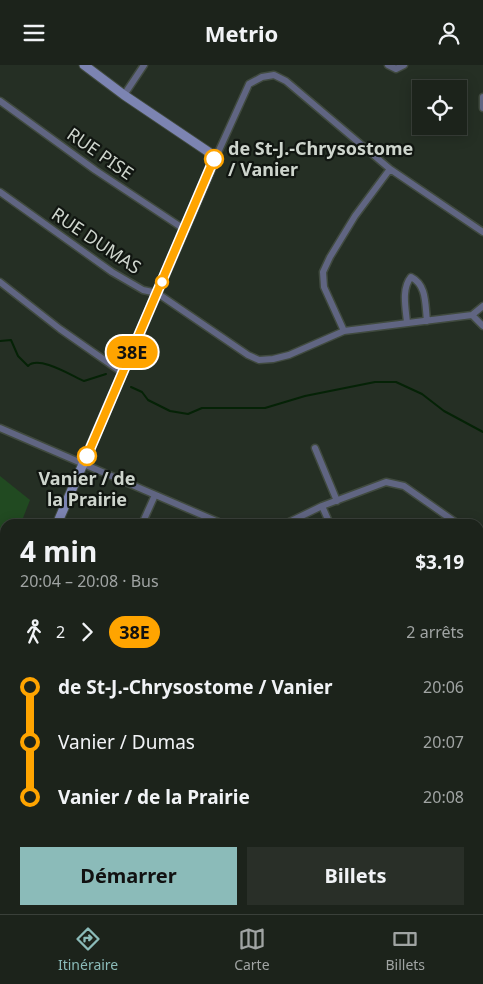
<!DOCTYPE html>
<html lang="fr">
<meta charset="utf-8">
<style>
body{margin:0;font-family:"Noto Sans",sans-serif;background:#292f28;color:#f1f3f6;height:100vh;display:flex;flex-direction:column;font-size:19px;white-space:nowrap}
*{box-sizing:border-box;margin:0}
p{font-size:16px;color:#a0a4a3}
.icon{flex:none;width:28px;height:28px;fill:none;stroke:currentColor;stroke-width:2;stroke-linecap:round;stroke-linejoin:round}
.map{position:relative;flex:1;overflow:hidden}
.details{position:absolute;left:0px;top:454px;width:484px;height:396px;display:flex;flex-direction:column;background:#1c231b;border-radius:15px 15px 0 0;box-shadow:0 2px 12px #0003,0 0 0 1px #3a403a}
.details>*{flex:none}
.badge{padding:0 10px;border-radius:16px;font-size:18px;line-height:32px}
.controls{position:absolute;left:412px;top:15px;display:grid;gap:10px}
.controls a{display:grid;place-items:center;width:55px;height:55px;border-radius:0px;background:#1c231b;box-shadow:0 2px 12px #0003,0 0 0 1px #3a403a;font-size:25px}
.map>.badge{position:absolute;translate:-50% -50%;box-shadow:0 0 0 2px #fff}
.legs{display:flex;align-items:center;gap:8px;height:55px;padding:0 20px;font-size:16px}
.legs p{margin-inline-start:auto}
.headline{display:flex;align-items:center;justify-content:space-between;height:85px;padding:0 20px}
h1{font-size:28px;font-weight:700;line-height:38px}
.action{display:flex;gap:10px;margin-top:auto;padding:10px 20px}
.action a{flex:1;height:58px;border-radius:0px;background:#8bbbb9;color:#111;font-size:20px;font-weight:700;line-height:58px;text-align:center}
.action a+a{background:#292f28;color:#f1f3f6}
ul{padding:0 20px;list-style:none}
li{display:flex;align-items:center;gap:18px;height:55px;font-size:19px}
li i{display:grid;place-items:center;width:8px;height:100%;margin:0 6px;background:currentColor}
li i::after{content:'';width:12px;height:12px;margin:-6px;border:4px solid;border-radius:50%;background:#1c231b}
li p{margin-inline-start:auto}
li:first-child i{background:linear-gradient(#0000 50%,currentColor 0)}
li:last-child i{background:linear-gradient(currentColor 50%,#0000 0)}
header{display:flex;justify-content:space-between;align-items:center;height:65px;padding:0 20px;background:#1c231b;font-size:22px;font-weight:700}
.menu{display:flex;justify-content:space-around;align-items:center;height:70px;border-top:1px solid #3a403a;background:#1c231b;font-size:14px;color:#a0a4a3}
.menu a{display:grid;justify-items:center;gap:2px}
.menu .selected{color:#8bbbb9}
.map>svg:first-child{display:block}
.green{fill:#214a21}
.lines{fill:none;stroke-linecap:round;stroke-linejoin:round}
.stream{stroke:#052206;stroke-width:2}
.street-casing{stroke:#404a3f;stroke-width:9}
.secondary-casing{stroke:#404a3f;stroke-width:11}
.street{stroke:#606582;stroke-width:6}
.secondary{stroke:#7c84b2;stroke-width:9}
.line-1-casing{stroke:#fff;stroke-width:11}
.line-1{stroke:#ffa400;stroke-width:8}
.stop-1-dot{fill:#fff;stroke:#ffa400;stroke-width:2.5}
.labels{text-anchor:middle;stroke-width:4.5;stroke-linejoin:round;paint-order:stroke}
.stop-label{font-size:18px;font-weight:bold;fill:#ced5cd;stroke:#111611;text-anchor:start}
.street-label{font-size:18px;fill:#ced5cd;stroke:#111611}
</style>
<header><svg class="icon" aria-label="menu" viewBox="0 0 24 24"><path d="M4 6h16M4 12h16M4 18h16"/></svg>Metrio<svg class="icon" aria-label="person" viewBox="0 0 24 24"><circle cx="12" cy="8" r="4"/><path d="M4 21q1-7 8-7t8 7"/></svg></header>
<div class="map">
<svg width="483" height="849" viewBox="0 0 483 849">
<rect width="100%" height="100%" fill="#252f24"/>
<path class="green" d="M0,411L30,435L23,453L35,459H5V555L0,553Z
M341,845H427L430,849H341Z"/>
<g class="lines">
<path class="stream" d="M0,276L11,275L18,291L28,301C39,290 72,311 84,316L106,309
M131,322L142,327L148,335L170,346L188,349L202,343H265L305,331L375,317H396L422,329L444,346L483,367
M479,772L483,768
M383,849L384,845"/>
<defs>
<path id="street" d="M388,0L396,4L404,0
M124,30L144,0
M483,32V43
M0,36L95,105L184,164
M216,92L249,19L262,12L274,10L286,16L390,104L483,167
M0,127L112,207L143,225L157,228L248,290L259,295L273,294L289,290L344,266L472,250L483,241
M0,217L60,264L123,308
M472,250L483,261
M407,258C406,244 401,224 411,212C427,220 425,239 427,256
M344,266L324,222L323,207L330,192L355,151L390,104
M0,363L223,459
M315,383L337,436
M322,441L330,459
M142,459L155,430
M285,459L322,441L386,417L404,421L458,459
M479,473L483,476
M479,568L483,578
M479,616L483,614
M0,790L5,779
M81,845L89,849
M195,849L197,845
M293,849L295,845"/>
<path id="secondary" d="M57,459L216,92L124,30L84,0
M0,590L5,579"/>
</defs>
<use href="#street" class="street-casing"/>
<use href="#secondary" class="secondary-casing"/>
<use href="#street" class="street"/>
<use href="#secondary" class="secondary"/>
</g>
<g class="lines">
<defs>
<path id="line-1" d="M87,391L214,94"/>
</defs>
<use href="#line-1" class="line-1-casing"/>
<use href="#line-1" class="line-1"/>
</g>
<g class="stop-1-dot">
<circle cx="214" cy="94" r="9"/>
<circle cx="162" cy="217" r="6"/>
<circle cx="87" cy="391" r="9"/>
</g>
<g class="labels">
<g class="stop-label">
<text x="228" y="90">de St-J.-Chrysostome<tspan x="228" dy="21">/ Vanier</tspan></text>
<text x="87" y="420" text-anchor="middle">Vanier / de<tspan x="87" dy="21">la Prairie</tspan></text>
</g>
<g class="street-label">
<text transform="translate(100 89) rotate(35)" y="6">RUE PISE</text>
<text transform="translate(96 176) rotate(34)" y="6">RUE DUMAS</text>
</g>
</g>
</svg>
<div class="controls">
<a><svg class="icon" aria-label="locate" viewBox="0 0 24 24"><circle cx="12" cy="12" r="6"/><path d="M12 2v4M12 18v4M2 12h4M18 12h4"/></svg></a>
</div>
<b class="badge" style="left:132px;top:287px;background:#ffa400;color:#111">38E</b>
<section class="details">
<div class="headline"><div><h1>4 min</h1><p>20:04 – 20:08 · Bus</p></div><b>$3.19</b></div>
<div class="legs"><svg class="icon" aria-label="walk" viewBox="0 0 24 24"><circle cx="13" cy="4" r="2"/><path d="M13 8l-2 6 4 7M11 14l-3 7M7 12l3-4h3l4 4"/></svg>2<svg class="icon" aria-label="forward" viewBox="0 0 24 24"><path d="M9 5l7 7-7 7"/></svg><b class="badge" style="background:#ffa400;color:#111">38E</b><p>2 arrêts</p></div>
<ul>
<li><i style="color:#ffa400"></i><b>de St-J.-Chrysostome / Vanier</b><p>20:06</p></li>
<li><i style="color:#ffa400"></i><span>Vanier / Dumas</span><p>20:07</p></li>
<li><i style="color:#ffa400"></i><b>Vanier / de la Prairie</b><p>20:08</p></li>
</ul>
<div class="action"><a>Démarrer</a><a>Billets</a></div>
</section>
</div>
<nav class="menu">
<a class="selected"><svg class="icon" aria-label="directions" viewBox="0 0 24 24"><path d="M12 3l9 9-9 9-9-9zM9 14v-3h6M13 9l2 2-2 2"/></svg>Itinéraire</a>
<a><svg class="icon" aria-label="map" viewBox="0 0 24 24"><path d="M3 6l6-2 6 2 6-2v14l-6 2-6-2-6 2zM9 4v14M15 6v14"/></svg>Carte</a>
<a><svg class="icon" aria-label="tickets" viewBox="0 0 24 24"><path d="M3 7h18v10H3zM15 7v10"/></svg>Billets</a>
</nav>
